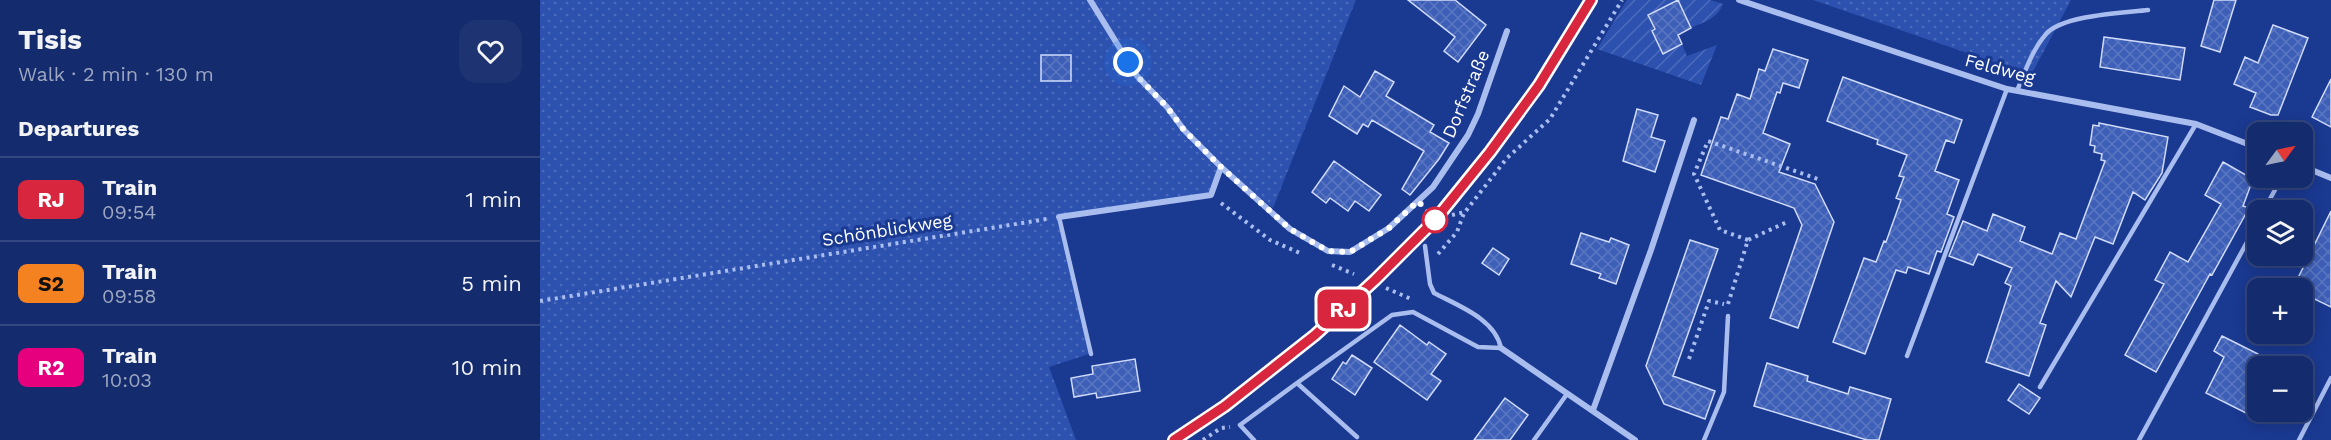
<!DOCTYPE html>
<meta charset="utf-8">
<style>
body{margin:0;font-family:"Work Sans",sans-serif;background:#1d3372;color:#f1f3f6;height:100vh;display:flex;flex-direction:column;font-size:22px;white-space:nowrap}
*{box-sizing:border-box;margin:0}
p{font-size:20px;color:#9da7c2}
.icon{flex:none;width:33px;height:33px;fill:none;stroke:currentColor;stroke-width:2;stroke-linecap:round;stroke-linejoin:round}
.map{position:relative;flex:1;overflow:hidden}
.details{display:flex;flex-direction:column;background:#142b6d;width:540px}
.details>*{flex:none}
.badge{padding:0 12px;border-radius:9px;font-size:21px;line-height:39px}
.needle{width:39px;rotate:57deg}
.buttons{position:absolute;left:1707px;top:122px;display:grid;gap:12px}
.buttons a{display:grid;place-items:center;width:66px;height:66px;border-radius:12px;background:#142b6d;box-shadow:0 3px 15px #0003,0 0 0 2px #334780;font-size:30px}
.you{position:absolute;width:30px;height:30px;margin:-15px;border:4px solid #fff;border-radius:50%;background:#1a73e8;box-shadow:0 0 0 9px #1a73e833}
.map>.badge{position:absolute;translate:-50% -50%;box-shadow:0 0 0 3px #fff}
h2{padding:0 18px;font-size:22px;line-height:54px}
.round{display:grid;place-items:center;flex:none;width:63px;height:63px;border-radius:18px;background:#1d3372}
.head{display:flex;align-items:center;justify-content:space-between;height:102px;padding:0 18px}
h1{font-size:28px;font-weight:700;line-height:45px}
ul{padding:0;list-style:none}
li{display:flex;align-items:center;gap:18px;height:84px;padding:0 18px;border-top:2px solid #334780}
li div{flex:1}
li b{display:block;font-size:22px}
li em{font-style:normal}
li .badge{min-width:66px;font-weight:700;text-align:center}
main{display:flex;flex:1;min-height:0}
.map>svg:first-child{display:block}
.grass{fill:url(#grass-dots)}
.garden{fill:url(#garden-furrows)}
.building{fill:url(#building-cross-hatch);stroke:#d0dbfa;stroke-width:1.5}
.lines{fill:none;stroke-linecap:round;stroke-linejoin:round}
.path{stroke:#a9bdef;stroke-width:4;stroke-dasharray:3 4.5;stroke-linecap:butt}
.lane{stroke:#a9bdef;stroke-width:4.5}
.street{stroke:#a9bdef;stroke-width:6}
.rail-casing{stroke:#fff;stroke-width:7}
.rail{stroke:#1a3991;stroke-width:4.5;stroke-dasharray:14;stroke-linecap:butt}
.line-casing{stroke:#fff;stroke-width:14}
.line{stroke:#d7263d;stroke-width:9}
.walk{stroke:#fff;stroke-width:6;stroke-dasharray:0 10.8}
.stop-dot{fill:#fff;stroke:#d7263d;stroke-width:3}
.labels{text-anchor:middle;stroke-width:6;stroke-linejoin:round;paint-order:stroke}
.street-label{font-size:18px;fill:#fff;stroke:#1a3991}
</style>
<main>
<section class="details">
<div class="head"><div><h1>Tisis</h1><p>Walk · 2 min · 130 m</p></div><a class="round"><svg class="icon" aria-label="heart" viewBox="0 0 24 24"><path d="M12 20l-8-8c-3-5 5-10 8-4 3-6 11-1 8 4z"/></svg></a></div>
<h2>Departures</h2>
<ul>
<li><span class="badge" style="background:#d7263d;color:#fff">RJ</span><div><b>Train</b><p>09:54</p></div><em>1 min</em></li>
<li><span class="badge" style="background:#f58220;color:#111">S2</span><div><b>Train</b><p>09:58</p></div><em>5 min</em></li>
<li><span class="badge" style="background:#e6007e;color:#fff">R2</span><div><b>Train</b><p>10:03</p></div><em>10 min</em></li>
</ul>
</section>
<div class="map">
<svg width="1791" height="440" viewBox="0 0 1791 440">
<defs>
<pattern id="grass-dots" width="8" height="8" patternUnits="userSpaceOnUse" patternTransform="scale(1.5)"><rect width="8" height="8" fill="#2d51af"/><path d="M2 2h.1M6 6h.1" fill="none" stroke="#4c6bbb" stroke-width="1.8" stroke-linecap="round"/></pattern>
<pattern id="garden-furrows" width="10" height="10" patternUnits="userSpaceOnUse" patternTransform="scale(1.5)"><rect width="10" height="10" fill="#2d51af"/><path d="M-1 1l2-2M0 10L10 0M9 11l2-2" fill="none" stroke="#4c6bbb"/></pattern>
<pattern id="building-cross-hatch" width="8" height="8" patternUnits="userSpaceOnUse" patternTransform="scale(1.5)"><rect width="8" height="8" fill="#3e5fb7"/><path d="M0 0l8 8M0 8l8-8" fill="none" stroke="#5b77c2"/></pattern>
</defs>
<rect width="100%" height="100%" fill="#1a3991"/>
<path class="grass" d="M0,0H816L733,208L684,168L669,193L521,218L552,353L509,367L536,440H0Z
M1273,0H1531L1491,75Z"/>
<path class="garden" d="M1087,0H1170L1183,4C1177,19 1164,22 1151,28L1138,0L1108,15L1123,53L1142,44L1147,56L1177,45L1161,85L1057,49Z"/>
<path class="building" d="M868,0H915L946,25L918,62L904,51L915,37Z
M1138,0L1151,28L1138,35L1142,44L1123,54L1112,31L1115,29L1108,15Z
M1674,0H1696L1680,52L1661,46Z
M1733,25L1768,38L1738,115H1731L1710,107L1716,93L1694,84L1705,57L1718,63Z
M1564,37L1645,48L1640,80L1560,67Z
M1233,49L1268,60L1259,88L1243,83L1240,93L1237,92L1223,133L1250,144L1239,172L1275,184L1294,222L1258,328L1230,318L1262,225L1254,208L1161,175L1181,117L1188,119L1197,94L1210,99L1219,69L1225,71Z
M501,55H531V81H501Z
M835,71L854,82L846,96L894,125L890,132L909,143L899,159L870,195L862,189L884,151L832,120L828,127L823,124L817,134L789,116L804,86L820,97Z
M1303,77L1422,120L1414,143L1406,140L1395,171L1419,180L1407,214L1414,217L1401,252L1397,251L1389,274L1368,267L1366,273L1356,270L1325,354L1293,342L1324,258L1336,262L1344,241L1346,242L1361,200L1356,198L1364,177L1359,176L1367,155L1337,144L1338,140L1287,121Z
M1791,79V127L1772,117Z
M1097,109L1118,115L1111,137L1125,141L1115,172L1083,161Z
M1559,123L1628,137L1622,173L1605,200L1593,192L1573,244L1555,237L1531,297L1516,281L1500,323L1506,325L1489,376L1446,362L1471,286L1465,283L1472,268L1438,254L1433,265L1409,256L1423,221L1447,231L1453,214L1485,227L1480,241L1512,254L1520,233L1536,239L1565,161L1561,160L1562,154L1554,152L1555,146L1550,145L1553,125L1559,126Z
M794,161L841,195L829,211L815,201L808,211L790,198L786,203L772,192Z
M1683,162L1713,179L1703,206L1709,208L1672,275L1670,274L1616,372L1585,355L1624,284L1615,280L1630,252L1648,262L1681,204L1665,195Z
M1791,211V307L1762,293V288H1753Z
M1041,233L1069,242L1071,238L1089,245L1076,284L1059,278L1061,274L1031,264Z
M1150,240L1178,249L1133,376L1175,391L1165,419L1124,404L1106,366Z
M953,248L969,259L959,275L942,263Z
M860,325L887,345L889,342L906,354L891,374L901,381L887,400L834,362Z
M1682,336L1718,354V419L1666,393L1684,357L1674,351Z
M812,355L832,368L815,395L792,379L803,362L806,364Z
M595,359L600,391L557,398L556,393L534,397L531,378L553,374L552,366Z
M1227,363L1268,376L1267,381L1308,394L1310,387L1351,399L1339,440H1327L1214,406Z
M1479,384L1500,398L1489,414L1468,400Z
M965,398L988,415L970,440H934Z"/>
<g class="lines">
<path class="path" d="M681,203L730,240L760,253
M912,215L925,212L967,158L1010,119L1082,0
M1208,240L1180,230L1154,174L1168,141L1278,179
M898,254L917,232L924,213
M792,265L814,274
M846,288L871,299
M0,301L507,219
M1188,304L1208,240L1247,222
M1149,359L1169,301L1184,304
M663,440L681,428L690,427"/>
<path class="lane" d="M1477,91C1485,72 1492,50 1506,34C1523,15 1583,13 1608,10
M1724,210L1742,177
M519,217L551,354
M1367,356L1467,89
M1500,387L1656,124
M817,437L757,383L852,315L873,312L938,347L961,348C955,319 919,306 894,293L890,284L885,246
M714,440L700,425L757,383
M994,440L1027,394
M1164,440L1184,392L1188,316
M1599,440L1718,222
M1759,440L1791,378"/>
<path class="street" d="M550,0L597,76L627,107L644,130L681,167L750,229L788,251L810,252L849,228L893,187L928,135L938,114L967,31
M1199,0L1467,89L1656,124L1718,148
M1762,166L1791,178
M519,217L671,195L681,167
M961,348L1095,440
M1053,410L1111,250L1154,120"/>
<defs>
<path id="rail" d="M634,440C673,417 709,388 744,360C797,318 847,271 893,221C955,155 1004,77 1051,0"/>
</defs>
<use href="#rail" class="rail-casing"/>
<use href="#rail" class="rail"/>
</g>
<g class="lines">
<defs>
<path id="line" d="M634,440L685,406L775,335L835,280L895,220L950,152L999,85L1051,0"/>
</defs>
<use href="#line" class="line-casing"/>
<use href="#line" class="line"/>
<path class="walk" d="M588,62L597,76L627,107L644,130L681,167L750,229L788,251L810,252L849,228L878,201L895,220"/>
</g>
<circle class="stop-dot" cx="895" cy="220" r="12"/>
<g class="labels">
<g class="street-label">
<text transform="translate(1460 69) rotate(15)" y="6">Feldweg</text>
<text transform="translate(926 94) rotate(-67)" y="6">Dorfstraße</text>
<text transform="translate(347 230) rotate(-9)" y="6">Schönblickweg</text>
</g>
</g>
</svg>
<div class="buttons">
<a><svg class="needle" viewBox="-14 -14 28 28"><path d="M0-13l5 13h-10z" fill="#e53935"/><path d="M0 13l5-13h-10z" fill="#9da7c2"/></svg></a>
<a><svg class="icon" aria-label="layers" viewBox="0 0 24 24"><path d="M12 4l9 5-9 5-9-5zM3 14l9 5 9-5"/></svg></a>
<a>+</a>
<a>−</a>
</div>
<div class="you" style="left:588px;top:62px"></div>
<b class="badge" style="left:803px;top:309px;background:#d7263d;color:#fff">RJ</b>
</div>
</main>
